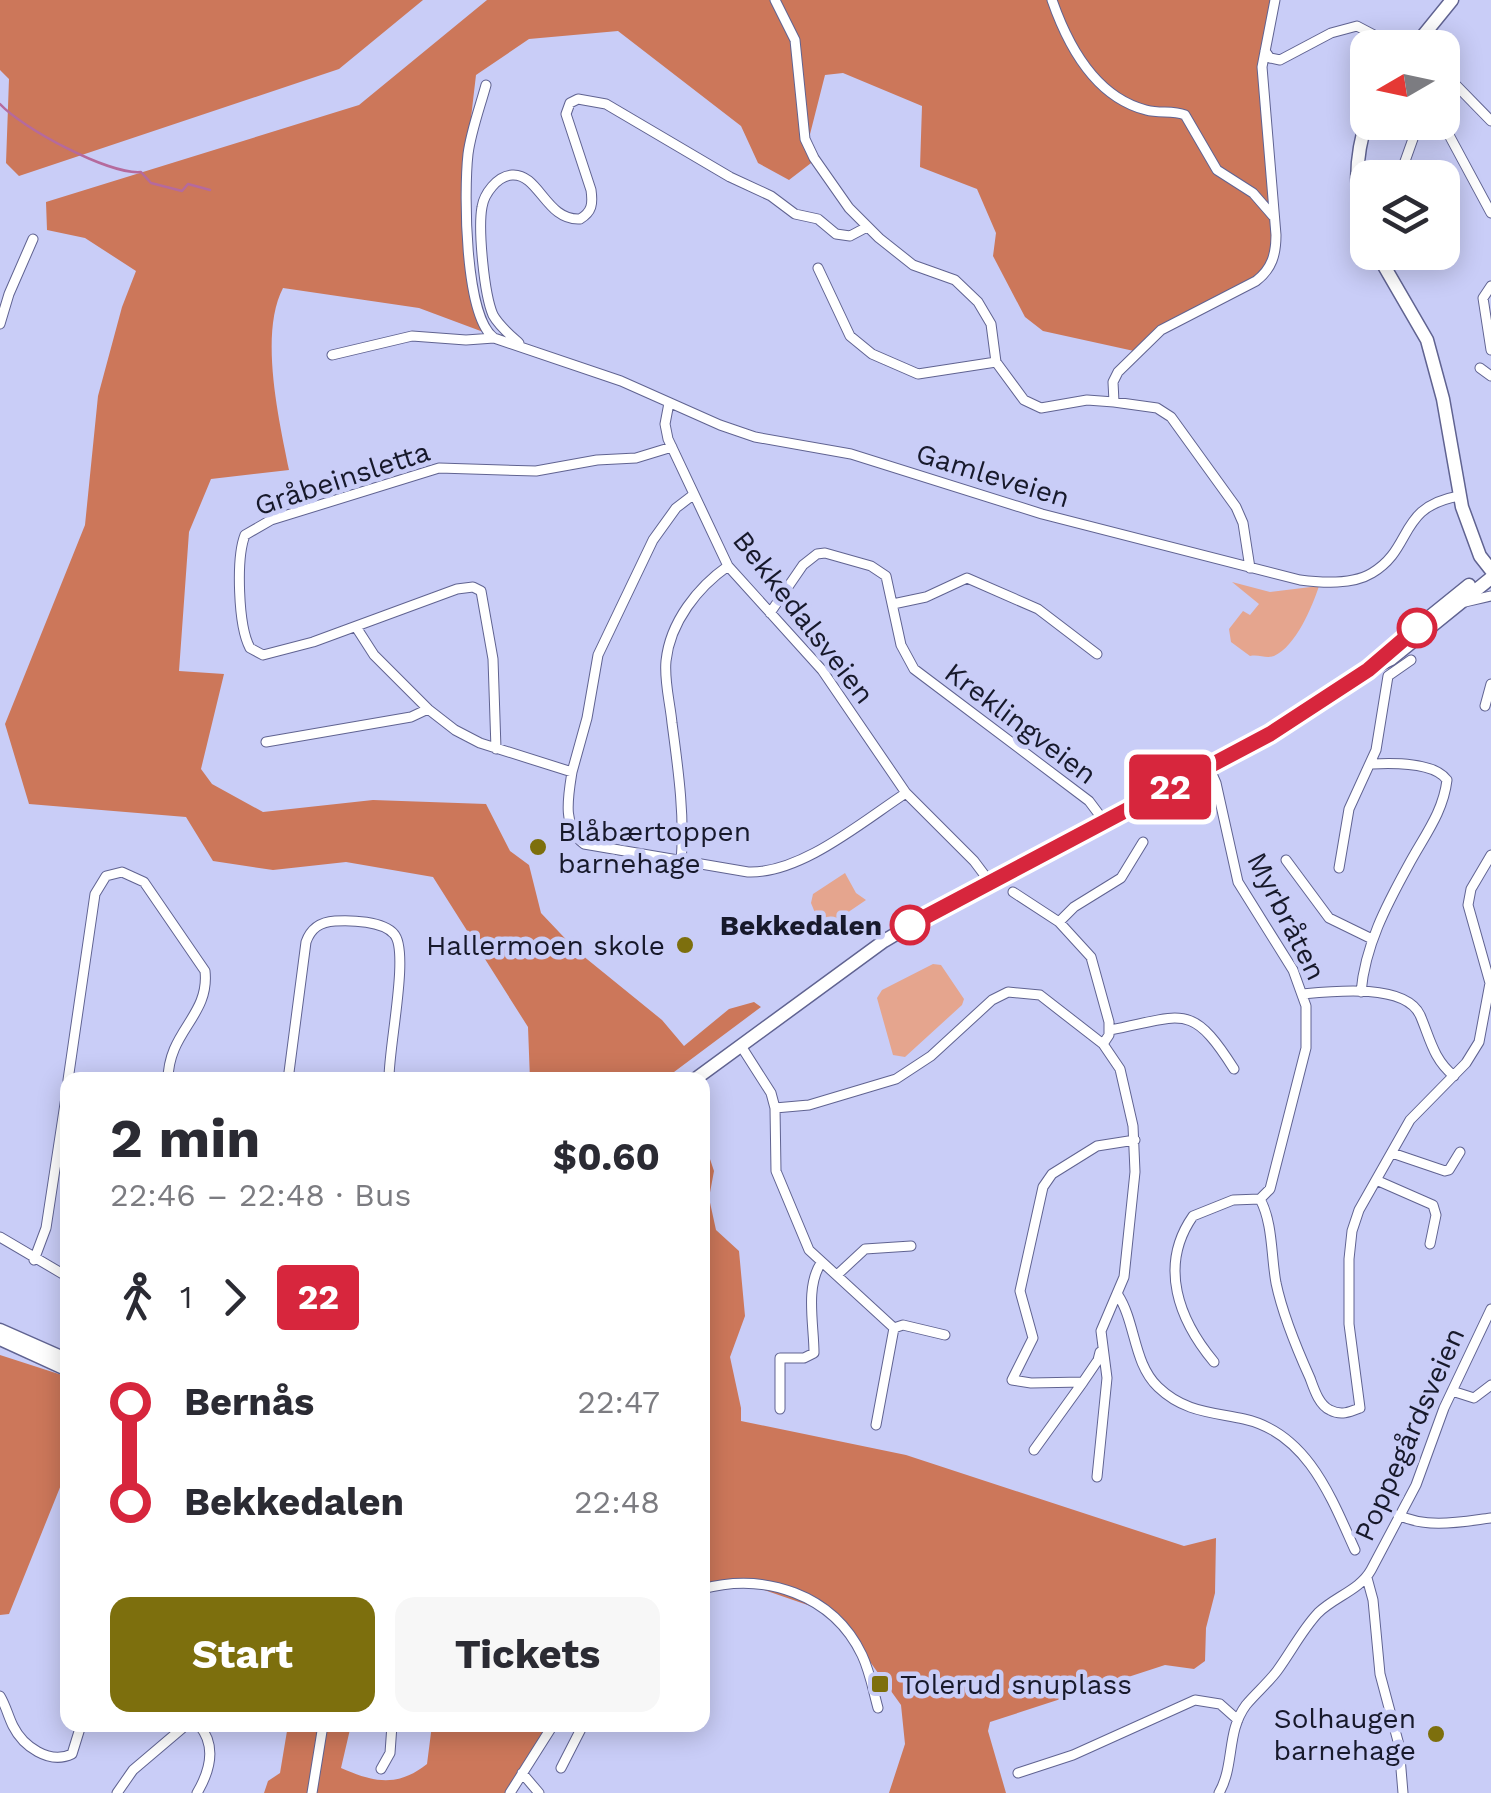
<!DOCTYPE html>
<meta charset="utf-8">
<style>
body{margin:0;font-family:"Work Sans",sans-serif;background:#f7f7f7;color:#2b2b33;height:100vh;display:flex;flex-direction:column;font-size:38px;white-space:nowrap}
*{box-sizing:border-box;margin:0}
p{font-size:32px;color:#7c7c81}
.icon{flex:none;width:55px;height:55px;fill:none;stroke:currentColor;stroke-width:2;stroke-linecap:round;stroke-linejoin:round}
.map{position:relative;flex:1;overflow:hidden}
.details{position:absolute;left:60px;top:1072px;width:650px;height:660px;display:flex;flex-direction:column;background:#fff;border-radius:20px;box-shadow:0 5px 25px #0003}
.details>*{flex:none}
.badge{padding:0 20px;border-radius:8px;font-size:35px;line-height:65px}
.needle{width:65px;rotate:261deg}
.controls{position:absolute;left:1350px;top:30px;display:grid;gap:20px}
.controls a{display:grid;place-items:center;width:110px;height:110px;border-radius:20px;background:#fff;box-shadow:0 5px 25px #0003;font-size:50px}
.map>.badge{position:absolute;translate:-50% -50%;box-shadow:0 0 0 5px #fff}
.legs{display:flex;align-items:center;gap:15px;height:110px;padding:0 50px;font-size:32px}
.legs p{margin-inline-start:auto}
.summary{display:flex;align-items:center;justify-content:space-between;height:170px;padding:0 50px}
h1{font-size:55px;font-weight:700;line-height:75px}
.button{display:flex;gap:20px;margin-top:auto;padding:20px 50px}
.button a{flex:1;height:115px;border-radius:20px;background:#7d6f0d;color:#fff;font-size:40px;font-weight:700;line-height:115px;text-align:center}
.button a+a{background:#f7f7f7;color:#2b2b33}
ul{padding:0 50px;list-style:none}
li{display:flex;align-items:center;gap:35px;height:100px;font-size:38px}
li i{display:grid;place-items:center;width:15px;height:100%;margin:0 12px;background:currentColor}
li i::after{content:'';width:25px;height:25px;margin:-12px;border:8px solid;border-radius:50%;background:#fff}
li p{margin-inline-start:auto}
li:first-child i{background:linear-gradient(#0000 50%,currentColor 0)}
li:last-child i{background:linear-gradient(currentColor 50%,#0000 0)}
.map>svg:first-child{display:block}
.green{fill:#e5a58e}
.forest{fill:#cc775a}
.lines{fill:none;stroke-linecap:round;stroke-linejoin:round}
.stream{stroke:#b56a9d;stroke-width:2.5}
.street-casing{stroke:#606391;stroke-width:11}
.secondary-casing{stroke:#606391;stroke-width:15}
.street{stroke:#fff;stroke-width:9}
.secondary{stroke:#fff;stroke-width:12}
.line-1-casing{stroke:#fff;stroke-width:22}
.line-1{stroke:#d7263d;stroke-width:15}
.stop-1-dot{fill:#fff;stroke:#d7263d;stroke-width:5}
.poi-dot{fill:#7d6f0d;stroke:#c9cdf7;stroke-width:4}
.labels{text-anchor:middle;stroke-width:9;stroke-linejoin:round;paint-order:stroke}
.street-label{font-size:28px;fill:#17192b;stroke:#c9cdf7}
.poi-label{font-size:28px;fill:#17192b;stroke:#c9cdf7;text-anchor:start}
.stop-label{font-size:28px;font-weight:bold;fill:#17192b;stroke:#c9cdf7;text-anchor:end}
</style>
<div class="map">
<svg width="1491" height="1793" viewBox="0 0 1491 1793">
<rect width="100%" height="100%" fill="#c9cdf7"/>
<path class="green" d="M1232,582L1270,592L1319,586C1312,607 1296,646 1274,656C1266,659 1259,654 1250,656L1231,642L1229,629L1243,611L1250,615L1259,604Z
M845,873L856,893L866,900L822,930L811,903L813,894Z
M933,964L941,965L964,999L962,1005L905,1057L893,1055L877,998L882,990Z"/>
<path class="forest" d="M0,0H423L339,69L19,176L6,163L9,79L0,70Z
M487,0H1276L1262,77L1276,225L1269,269L1134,351L1043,331L1025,317L993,256L996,233L977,189L920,167L922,106L843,73L825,75L807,146L815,160L789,180L758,163L741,126L618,31L529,39L476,75C469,137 449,282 486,333L419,308L283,288C259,334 279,420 289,470L211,479L189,532L179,671L224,674L201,769L212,784L263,812L373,800L486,804L510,851L529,865L541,913L577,951L662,1020L684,1046L729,1009L754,1002L761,1007L674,1072L656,1080H530L528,1027L433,877L346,862L273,870L213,861L186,817L29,804L5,724L85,525L98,396L122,307L136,271L85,238L47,230L46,202L359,105Z
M702,1135L714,1171L709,1198L716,1230L739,1251L745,1316L730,1357L741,1408V1421L906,1455L1184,1546L1216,1538L1215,1593L1206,1628L1205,1661L1194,1669L1165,1665L990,1722L988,1731L1006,1793H889L905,1744L901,1705L848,1631L825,1611L744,1583L703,1589Z
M0,1355L68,1377L67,1470L9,1614L0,1615Z
M288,1725H351L341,1768C373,1782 397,1788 427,1764L432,1725H556L513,1793H264L268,1781L280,1773Z"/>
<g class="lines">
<path class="stream" d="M0,104C22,128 109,175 141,172L151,183L182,191L188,184L210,190"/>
<defs>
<path id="street" d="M775,0L795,40L805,139L814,158L849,208L879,238L913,265L955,280L978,302L991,324L996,362L1024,400L1041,408L1087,400L1114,402L1157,408L1171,417L1236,507L1243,523L1250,568
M1052,0C1068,46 1095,97 1146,110C1160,114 1172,110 1185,115L1217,170L1253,193L1273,216
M1265,51L1270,58L1280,60L1331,33L1357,26L1376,36L1387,48
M1442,65L1453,82L1491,121
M486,85C480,107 471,131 468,154C464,190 464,316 494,338L621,381L720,425L755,437L851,454L1042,514L1300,580C1323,583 1352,585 1372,573C1414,548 1397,507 1459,496
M1442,94L1453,82
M1442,122L1491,213
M1399,178L1419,122
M818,268L850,336L872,354L918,374L996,362
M1491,286L1483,298L1491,350
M0,324L9,294L33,239
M519,343C510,335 499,326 493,315C484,294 478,229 482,207C484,194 497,176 512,175C539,173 546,221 580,219C592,212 593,204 591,190L566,114L570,103L578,99L606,104L730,177L771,196L795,214L818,219L836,234L850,236L867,227
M332,355L412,336L466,340L494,338
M1480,368L1491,376
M1114,402L1113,382L1118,372L1161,330L1256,281C1272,269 1276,254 1276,235L1262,67L1275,0
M669,403L665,424L668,439L728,566L822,670L906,793L974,861L989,881
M1465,602L1491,596
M893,604L926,597L967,578L1038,609L1097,654
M770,613L803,565L817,554L825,553L871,566L886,576L901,645L914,669L1089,801L1104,821
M356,627L374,655L428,709L455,730L480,743L572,772L587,718L598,655L653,540L676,508L693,495
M1485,706L1491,684
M266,742L411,717L428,709
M496,749L493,659L481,591L473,587L457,589L313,642L263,655L250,648C238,626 236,558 245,535L271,520L439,468L536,471L597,460L636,458L672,447
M1209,767L1216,783L1238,882L1293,970L1306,1006V1048L1270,1189L1260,1199L1233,1200L1193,1216C1158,1266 1179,1320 1214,1362
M572,772C568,797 562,827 584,844L748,872C801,874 863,821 906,793
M1286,860L1329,918L1372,939
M681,862C685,816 678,768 672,723C670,702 664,681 666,661C670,622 698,587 728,566
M1339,868L1349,809L1376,750L1388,676L1411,660
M1013,892L1059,922L1091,957L1109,1022V1035L1103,1044
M1059,922L1074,907L1121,878L1143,842
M1361,992C1365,946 1386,906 1408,866C1424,836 1443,813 1447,780C1434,762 1393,763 1372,764
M1303,994C1333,991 1405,983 1420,1015C1430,1038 1433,1059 1454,1076
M1110,1030C1183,1016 1191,1001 1234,1069
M741,1046L771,1093L775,1108L776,1171L809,1250L894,1328
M68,1080L95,894L106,876L122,872L144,882L205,971C210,1016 168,1031 168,1080
M288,1080L306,942C311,928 320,922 335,921C351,920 383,921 394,934C410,951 388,1050 389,1080
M775,1108L809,1105L896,1079L931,1056L992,1000L1008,992L1040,995L1103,1044L1120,1069L1133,1126L1135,1172L1124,1277L1101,1331L1107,1378L1097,1477
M1392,1153L1445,1171L1449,1170L1460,1152
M1376,1180L1433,1205L1436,1215L1430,1244
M1260,1199C1273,1223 1271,1256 1276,1283C1283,1316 1296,1347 1310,1378C1314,1389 1319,1405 1330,1410C1341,1416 1350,1412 1360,1408L1349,1324V1259L1352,1231L1359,1210L1410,1120L1466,1063L1479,1042L1490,983L1468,905L1471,889L1491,855
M0,1237L68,1277
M34,1260L46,1228L68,1084
M837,1275L865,1249L911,1246
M1118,1295C1136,1323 1133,1363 1158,1387C1184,1412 1211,1412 1244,1419C1307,1433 1331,1497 1355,1550
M894,1328L903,1325L945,1335
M1100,1352L1098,1360L1083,1382L1031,1383L1012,1380L1033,1338L1020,1291L1043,1187L1052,1174L1097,1146L1135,1140
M1452,1391L1474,1398L1491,1385
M780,1409V1358H804L814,1353C814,1325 805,1287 821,1263
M876,1425L894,1328
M1034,1450L1083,1382
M1398,1515C1428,1529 1460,1522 1491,1518
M1367,1578L1373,1600L1380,1674L1399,1745L1403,1793
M702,1589C764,1572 833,1594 862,1655C870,1672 873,1690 878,1708
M68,1616V1624
M0,1696C6,1706 8,1716 13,1726C23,1746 49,1765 72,1754L81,1725
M561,1768L583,1725
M381,1769L390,1753L392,1725
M522,1773L539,1793
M1018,1773L1073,1755L1195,1700L1220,1704L1238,1720
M117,1793L133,1770L186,1725
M197,1793C210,1771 217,1746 199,1725
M312,1793L323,1725
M510,1793L553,1725
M1219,1793C1235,1765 1226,1732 1246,1705C1256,1693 1268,1683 1277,1671C1291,1652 1302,1630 1318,1613C1334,1597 1360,1590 1371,1570L1416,1485L1444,1408L1491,1309"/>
<path id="secondary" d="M1413,48L1452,0
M1368,116C1355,155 1352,194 1368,233
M1376,252L1427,340L1443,399L1462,507L1480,556L1491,570
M1391,648L1469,585
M694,1080L884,941L948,903L1269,734L1368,670L1391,659L1491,578
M0,1330L68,1360
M0,1339L68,1370"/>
</defs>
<use href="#street" class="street-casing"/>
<use href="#secondary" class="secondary-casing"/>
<use href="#street" class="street"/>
<use href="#secondary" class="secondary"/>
</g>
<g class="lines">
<defs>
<path id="line-1" d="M910,925L1270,734L1368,670L1417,628"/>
</defs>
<use href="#line-1" class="line-1-casing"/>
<use href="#line-1" class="line-1"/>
</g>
<g class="stop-1-dot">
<circle cx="1417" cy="628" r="18"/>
<circle cx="910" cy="925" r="18"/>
</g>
<g class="poi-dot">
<circle cx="538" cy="847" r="10"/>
<circle cx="685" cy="945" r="10"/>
<rect x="870" y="1674" width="20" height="20" rx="5"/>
<circle cx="1436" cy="1734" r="10"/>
</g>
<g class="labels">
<g class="street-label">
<text transform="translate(993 475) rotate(17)" y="10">Gamleveien</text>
<text transform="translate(342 478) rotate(-18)" y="10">Gråbeinsletta</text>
<text transform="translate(804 617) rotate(52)" y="10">Bekkedalsveien</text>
<text transform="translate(1021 723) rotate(37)" y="10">Kreklingveien</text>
<text transform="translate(1287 916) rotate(63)" y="10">Myrbråten</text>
<text transform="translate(1409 1434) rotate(-66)" y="10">Poppegårdsveien</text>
</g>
<g class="poi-label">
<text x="558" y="841">Blåbærtoppen<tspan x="558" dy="32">barnehage</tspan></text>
<text x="665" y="955" text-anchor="end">Hallermoen skole</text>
<text x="900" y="1694">Tolerud snuplass</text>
<text x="1416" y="1728" text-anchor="end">Solhaugen<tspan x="1416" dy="32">barnehage</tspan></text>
</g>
<g class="stop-label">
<text x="882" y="935">Bekkedalen</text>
</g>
</g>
</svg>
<div class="controls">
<a><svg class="needle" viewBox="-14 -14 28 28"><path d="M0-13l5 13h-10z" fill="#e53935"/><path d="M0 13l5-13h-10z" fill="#7c7c81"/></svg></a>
<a><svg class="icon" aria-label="layers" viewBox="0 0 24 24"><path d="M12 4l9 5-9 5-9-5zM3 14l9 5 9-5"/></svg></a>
</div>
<b class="badge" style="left:1170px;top:787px;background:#d7263d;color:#fff">22</b>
<section class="details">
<div class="summary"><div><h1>2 min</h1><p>22:46 – 22:48 · Bus</p></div><b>$0.60</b></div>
<div class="legs"><svg class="icon" aria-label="walk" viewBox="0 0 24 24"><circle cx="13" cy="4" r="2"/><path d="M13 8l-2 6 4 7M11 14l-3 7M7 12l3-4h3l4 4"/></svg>1<svg class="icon" aria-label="forward" viewBox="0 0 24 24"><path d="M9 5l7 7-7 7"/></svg><b class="badge" style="background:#d7263d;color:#fff">22</b></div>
<ul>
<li><i style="color:#d7263d"></i><b>Bernås</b><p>22:47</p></li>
<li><i style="color:#d7263d"></i><b>Bekkedalen</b><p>22:48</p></li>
</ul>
<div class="button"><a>Start</a><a>Tickets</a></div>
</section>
</div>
